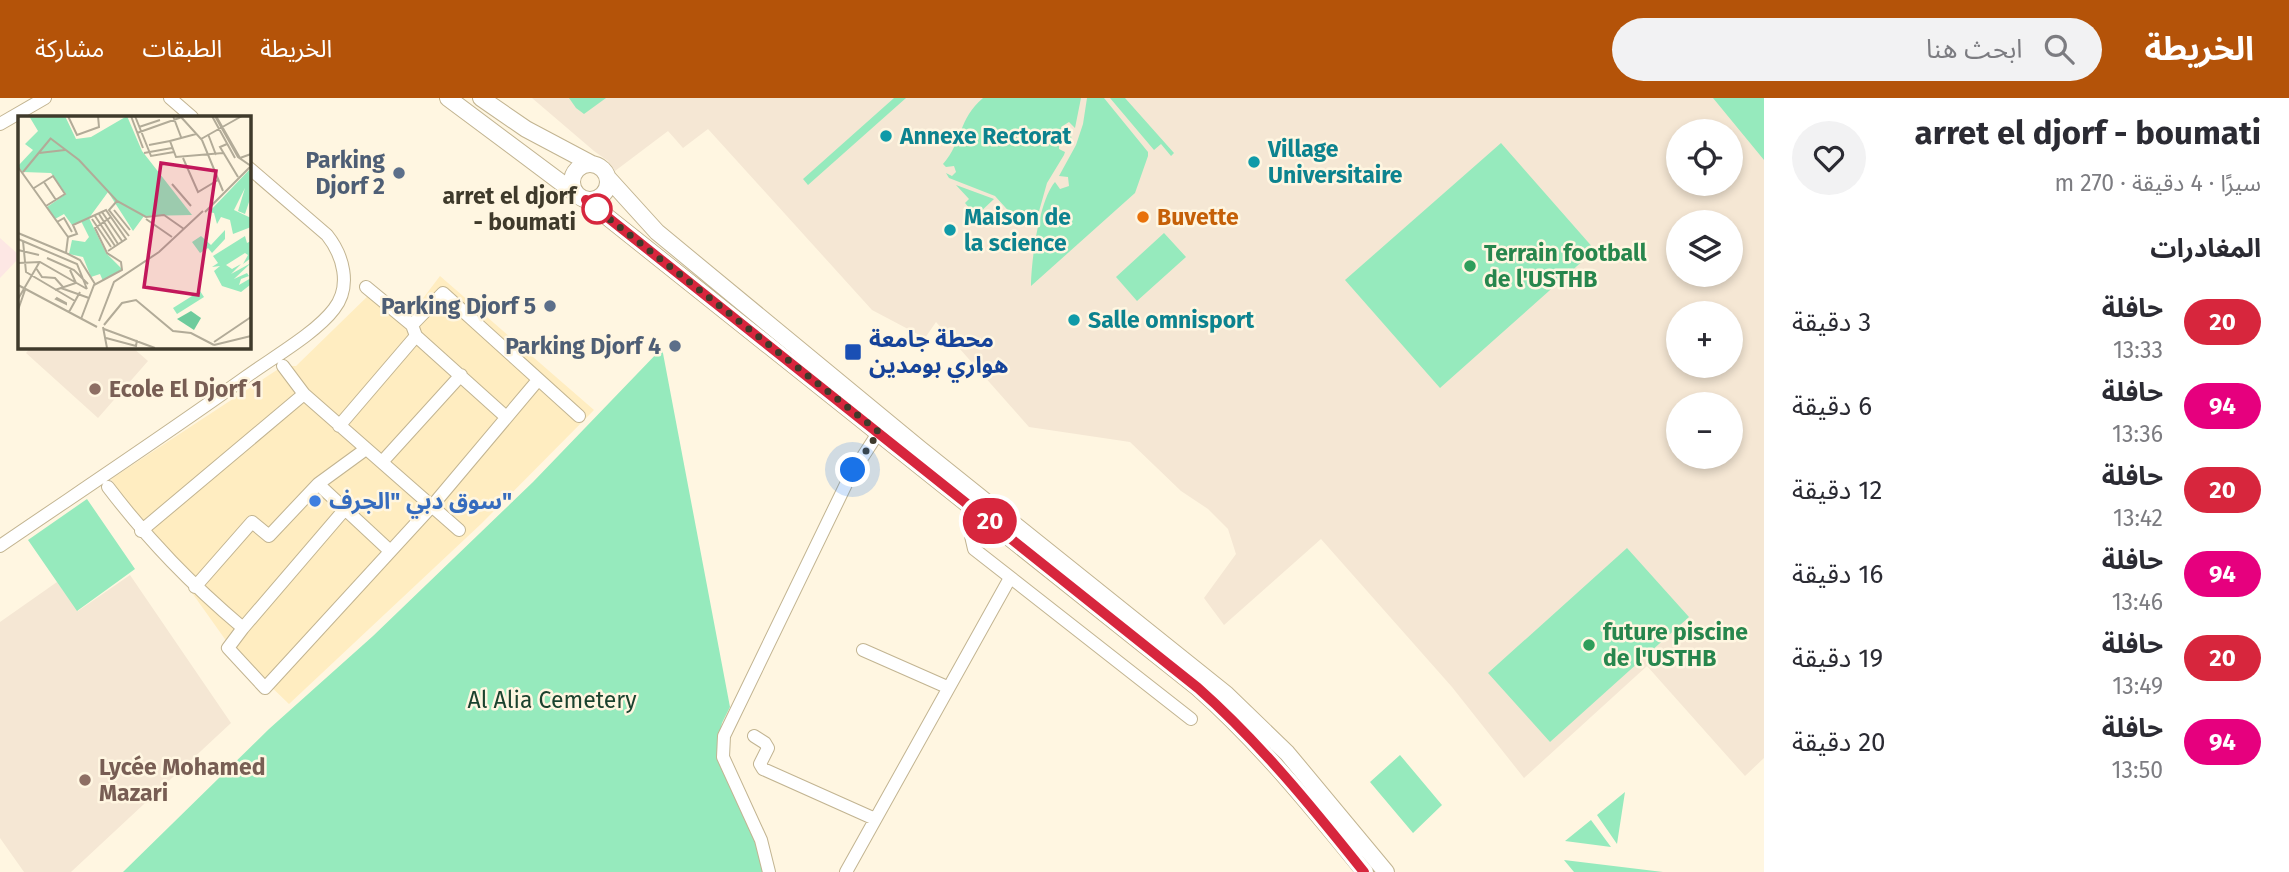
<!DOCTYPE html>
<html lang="ar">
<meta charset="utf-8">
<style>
body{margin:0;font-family:"Fira Sans","Noto Sans Arabic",sans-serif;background:#f2f2f3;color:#2b2b33;direction:rtl;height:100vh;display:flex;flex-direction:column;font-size:26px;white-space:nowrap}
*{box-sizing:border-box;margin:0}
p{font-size:23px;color:#7c7c81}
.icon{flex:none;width:38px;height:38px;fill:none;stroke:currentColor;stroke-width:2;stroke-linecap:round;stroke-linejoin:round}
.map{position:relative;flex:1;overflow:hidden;direction:ltr}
.panel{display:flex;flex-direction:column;background:#fff;width:525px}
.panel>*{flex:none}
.badge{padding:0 14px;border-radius:23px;font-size:24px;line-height:46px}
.buttons{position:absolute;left:1666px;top:21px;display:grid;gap:14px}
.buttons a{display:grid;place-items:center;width:77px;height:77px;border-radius:50%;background:#fff;box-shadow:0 4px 10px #0003;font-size:35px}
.you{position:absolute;width:35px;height:35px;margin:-18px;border:5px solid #fff;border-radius:50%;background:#1a73e8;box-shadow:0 0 0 10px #1a73e833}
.map>.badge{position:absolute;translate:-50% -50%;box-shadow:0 0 0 4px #fff}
h2{padding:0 28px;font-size:26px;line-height:63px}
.round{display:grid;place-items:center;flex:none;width:74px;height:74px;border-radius:37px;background:#f2f2f3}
.overview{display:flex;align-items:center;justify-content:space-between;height:119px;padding:0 28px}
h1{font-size:33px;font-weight:700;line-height:52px}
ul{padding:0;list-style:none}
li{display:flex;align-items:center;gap:21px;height:84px;padding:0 28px}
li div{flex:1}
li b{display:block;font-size:26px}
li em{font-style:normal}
li .badge{min-width:77px;font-weight:700;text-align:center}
header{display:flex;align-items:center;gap:42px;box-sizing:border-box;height:98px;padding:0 35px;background:#b45309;color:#fff}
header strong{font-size:33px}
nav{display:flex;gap:38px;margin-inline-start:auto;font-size:24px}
.search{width:490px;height:63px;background:#f2f2f3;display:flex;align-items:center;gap:18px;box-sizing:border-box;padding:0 24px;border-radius:38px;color:#7c7c81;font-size:26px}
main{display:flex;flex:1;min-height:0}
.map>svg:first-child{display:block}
.built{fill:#ffedc1}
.education{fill:#f5e7d4;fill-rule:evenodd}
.medical{fill:#fde7e4}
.green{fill:#96eabd}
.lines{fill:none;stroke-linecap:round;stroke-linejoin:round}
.minor-casing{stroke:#c2b491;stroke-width:14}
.major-casing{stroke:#c2b491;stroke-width:18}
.minor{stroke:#fff;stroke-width:12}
.major{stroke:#fff;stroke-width:16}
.line-casing{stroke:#fff;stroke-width:16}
.line{stroke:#d7263d;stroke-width:10}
.walk{stroke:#3f3a2b;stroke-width:7;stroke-dasharray:0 12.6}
.culture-dot{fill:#0f9aa8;stroke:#fff6e1;stroke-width:2.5}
.service-dot{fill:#5c6f8a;stroke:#fff6e1;stroke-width:2.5}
.stop-dot{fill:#fff;stroke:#d7263d;stroke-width:3.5}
.food-dot{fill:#e8710a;stroke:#fff6e1;stroke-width:2.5}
.leisure-dot{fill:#2e9e5b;stroke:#fff6e1;stroke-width:2.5}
.transit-dot{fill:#1a4fb4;stroke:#fff6e1;stroke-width:2.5}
.education-dot{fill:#8d6e63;stroke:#fff6e1;stroke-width:2.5}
.shop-dot{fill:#3f7fe0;stroke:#fff6e1;stroke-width:2.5}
.labels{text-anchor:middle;stroke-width:5;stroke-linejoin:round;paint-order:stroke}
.culture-label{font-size:23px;font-weight:bold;fill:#0d838f;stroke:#fff6e1;text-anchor:start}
.service-label{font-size:23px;font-weight:bold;fill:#4e5e75;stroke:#fff6e1;text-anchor:end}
.stop-label{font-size:23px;font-weight:bold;fill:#3f3a2b;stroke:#fff6e1;text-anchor:end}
.food-label{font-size:23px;font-weight:bold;fill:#c56008;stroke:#fff6e1;text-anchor:start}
.leisure-label{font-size:23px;font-weight:bold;fill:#27864d;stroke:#fff6e1;text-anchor:start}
.transit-label{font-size:23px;font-weight:bold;fill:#164399;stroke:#fff6e1;text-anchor:start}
.education-label{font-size:23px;font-weight:bold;fill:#785e54;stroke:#fff6e1;text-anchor:start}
.shop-label{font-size:23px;font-weight:bold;fill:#366cbe;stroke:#fff6e1;text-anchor:start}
.park-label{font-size:23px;fill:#1a422e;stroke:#fff6e1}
.inset-road{fill:none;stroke:#b2ab98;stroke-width:2}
.view{fill:#c2185b;fill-opacity:0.15;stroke:#c2185b;stroke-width:3.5}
.inset-edge{fill:none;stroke:#3f3a2b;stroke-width:3.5}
</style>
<header>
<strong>الخريطة</strong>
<div class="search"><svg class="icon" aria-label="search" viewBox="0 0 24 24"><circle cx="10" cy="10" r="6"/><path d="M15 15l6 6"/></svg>ابحث هنا</div>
<nav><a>الخريطة</a><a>الطبقات</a><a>مشاركة</a></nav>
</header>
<main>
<section class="panel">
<div class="overview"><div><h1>arret el djorf - boumati</h1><p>سيرًا · 4 دقيقة · 270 m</p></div><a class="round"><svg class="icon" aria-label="heart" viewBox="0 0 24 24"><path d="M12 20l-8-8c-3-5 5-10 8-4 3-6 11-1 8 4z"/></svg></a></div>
<h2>المغادرات</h2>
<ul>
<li><span class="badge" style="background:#d7263d;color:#fff">20</span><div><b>حافلة</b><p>13:33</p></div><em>3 دقيقة</em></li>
<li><span class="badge" style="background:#e6007e;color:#fff">94</span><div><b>حافلة</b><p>13:36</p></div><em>6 دقيقة</em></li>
<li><span class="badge" style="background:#d7263d;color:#fff">20</span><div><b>حافلة</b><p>13:42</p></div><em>12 دقيقة</em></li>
<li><span class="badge" style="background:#e6007e;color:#fff">94</span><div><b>حافلة</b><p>13:46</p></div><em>16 دقيقة</em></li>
<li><span class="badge" style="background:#d7263d;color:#fff">20</span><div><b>حافلة</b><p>13:49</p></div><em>19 دقيقة</em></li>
<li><span class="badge" style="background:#e6007e;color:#fff">94</span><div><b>حافلة</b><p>13:50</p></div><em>20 دقيقة</em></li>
</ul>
</section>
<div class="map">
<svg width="1764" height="774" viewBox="0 0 1764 774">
<rect width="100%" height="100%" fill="#fff6e1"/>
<path class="built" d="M440,178L594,312L482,425L289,606L232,551L111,381L283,268H296L374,192L408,220Z"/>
<path class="education" d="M532,0H1764V660L1745,678L1647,568L1524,680L1452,589L1321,441L1224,527L1204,500L1236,456L1228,431L1208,411L1181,393L1130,344L1029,329L936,224L925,240L872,212L708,31L683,50L668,33L615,73L608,63L594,53ZM1678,33H1731V86H1678ZM1678,124H1731V177H1678ZM1678,215H1731V268H1678ZM1678,306H1731V359H1678Z
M31,249H132L148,263L98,320L26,255Z
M130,477L231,625L71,774H24L0,740V524L57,484L78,513Z"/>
<path class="medical" d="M0,140L19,157V160L0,180Z"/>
<path class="green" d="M569,0H606L584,16L576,10Z
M894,0H906L808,87L803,81Z
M983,0H1081L1075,30L1069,24L1061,29L1062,36L1071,38L1072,43L1069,47L1063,43L1059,46V51L1065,54L1064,57L1047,85L1036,124L1014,119L995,98L949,80L946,75L952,78L956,74L954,68L946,69L943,66C963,43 958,21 983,0Z
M1087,0H1104L1148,54V58L1135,95L1031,188C1031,164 1039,102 1055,84L1060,91L1069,88L1068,79L1059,78L1076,47L1083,26Z
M1110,0H1125L1174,55L1171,58L1161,46L1154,52Z
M1713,0H1764V62Z
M1501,45L1595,152L1440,290L1345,182Z
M956,87L994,101L976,118L965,105L969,101Z
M1164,135L1186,159L1137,203L1116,179Z
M662,250L730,609L722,625L719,638L768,774H123L269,631L373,538L533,384Z
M87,401L135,471L77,513L28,442Z
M1627,450L1689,519L1550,644L1488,575Z
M1400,657L1442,707L1413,735L1370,684Z
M1625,694L1617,746L1597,717Z
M1591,722L1611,749L1565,743Z
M1564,762L1663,774H1574Z"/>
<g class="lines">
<defs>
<path id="minor" d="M170,0L192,19
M0,26L45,0
M366,189L412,227L443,195L579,318
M412,227L416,238L505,318
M283,268L304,296L459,432
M339,328L416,238
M382,364L461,277
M318,386L366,351
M108,389C150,444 191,486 243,530L228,550L265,590
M981,415L971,438L974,451L1191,621
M141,433L304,296
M0,448C82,392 165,337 246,279C272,260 316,235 334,211C352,188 343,157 327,137L248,69
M195,489L252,424L269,438L318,386L389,452
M243,530L345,411
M863,552L947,589
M265,587V590L432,408L538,282
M754,638L765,645L768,650L760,666L763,671L875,721
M769,774L761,742L723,659L724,638L849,380L882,329
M846,774L1010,480"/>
<path id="major" d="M448,0L575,95
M481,0L526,31L592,66
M572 84a18 18 0 1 1 36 0a18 18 0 1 1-36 0Z
M608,80L657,134L920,351L1226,596L1287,655L1386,774
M586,102L1198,590C1260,645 1312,709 1365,774"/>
</defs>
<use href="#minor" class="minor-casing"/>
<use href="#major" class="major-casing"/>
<use href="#minor" class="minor"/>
<use href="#major" class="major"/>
</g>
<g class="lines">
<defs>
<path id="line" d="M586,102L1198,590C1260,645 1312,709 1364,774"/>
</defs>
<use href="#line" class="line-casing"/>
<use href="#line" class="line"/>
<path class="walk" d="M597,111L596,102H586L607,119L735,220C783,258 831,296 879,334L853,372"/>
</g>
<g class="culture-dot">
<circle cx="886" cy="38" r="7"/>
<circle cx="1254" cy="64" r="7"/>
<circle cx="950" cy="132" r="7"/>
<circle cx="1074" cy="222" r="7"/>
</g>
<g class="service-dot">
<circle cx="399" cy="75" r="7"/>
<circle cx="550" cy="208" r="7"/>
<circle cx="675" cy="248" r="7"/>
</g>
<circle class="stop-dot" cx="597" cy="111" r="14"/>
<circle class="food-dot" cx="1143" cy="119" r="7"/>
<g class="leisure-dot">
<circle cx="1470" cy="168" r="7"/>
<circle cx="1589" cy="547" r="7"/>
</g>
<rect class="transit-dot" x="844" y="245" width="18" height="18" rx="3.5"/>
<g class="education-dot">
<circle cx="95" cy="291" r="7"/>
<circle cx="85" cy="682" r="7"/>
</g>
<circle class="shop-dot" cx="315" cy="403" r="7"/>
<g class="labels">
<g class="culture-label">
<text x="900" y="46">Annexe Rectorat</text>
<text x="1268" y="59">Village<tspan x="1268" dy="26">Universitaire</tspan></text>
<text x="964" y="127">Maison de<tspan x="964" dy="26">la science</tspan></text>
<text x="1088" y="230">Salle omnisport</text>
</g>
<g class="service-label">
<text x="385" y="70">Parking<tspan x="385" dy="26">Djorf 2</tspan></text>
<text x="536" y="216">Parking Djorf 5</text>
<text x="661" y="256">Parking Djorf 4</text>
</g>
<g class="stop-label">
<text x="576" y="106">arret el djorf<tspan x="576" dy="26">- boumati</tspan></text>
</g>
<g class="food-label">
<text x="1157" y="127">Buvette</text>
</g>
<g class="leisure-label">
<text x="1484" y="163">Terrain football<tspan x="1484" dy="26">de l'USTHB</tspan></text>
<text x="1603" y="542">future piscine<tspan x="1603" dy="26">de l'USTHB</tspan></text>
</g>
<g class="transit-label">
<text x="869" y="249">محطة جامعة<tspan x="869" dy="26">هواري بومدين</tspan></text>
</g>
<g class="education-label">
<text x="109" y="299">Ecole El Djorf 1</text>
<text x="99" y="677">Lycée Mohamed<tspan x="99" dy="26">Mazari</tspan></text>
</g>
<g class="shop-label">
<text x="329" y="411">سوق دبي "الجرف"</text>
</g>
<g class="park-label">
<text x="552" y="610">Al Alia Cemetery</text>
</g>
</g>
<g transform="translate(18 18)">
<rect width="233" height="233" fill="#fff6e1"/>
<path d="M11,0H47L58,23L73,21L109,0L124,35L174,99L126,100L115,115L90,76L71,102L88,137L104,153L85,165L82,158L73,161L65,141L51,138L54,124L67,126L71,121L63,105L54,109L46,98L37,103L29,91L48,78L33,57L5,56L0,50L15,34L7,28L20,15ZM233,52V80L227,98L220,95L227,72L216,94L233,102V111L215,118L212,104L203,101L199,108L196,97L191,96ZM207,114V123L194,137L190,132L182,137L174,126L183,120L193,129ZM227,120L229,127L233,125V142L225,148L230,139L227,137L208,149L214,153L223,148L213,158L233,147L216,163L229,157L231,160L223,163L221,169L233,162L232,169L223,176L204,170L196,155L202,150L194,151L200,147L195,140ZM182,175L186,181L159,198L155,192Z" fill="#96eabd"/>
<path d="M173,195L183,202L176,214L159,203Z" fill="#6ecb9c"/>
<path class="inset-road" d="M50,0L59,19L81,11L80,0M113,0L125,32M117,0L133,40L156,36M155,0L163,21M194,0L217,42M197,0L220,41L233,50M198,0L222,42L233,38M163,1L184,24L205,75M121,11L142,4M119,17L164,1M178,18L152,25L158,41L205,37M190,18L198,39M32,22L61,44L99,85L128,101L146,99L166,113M183,23L224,0M209,28L202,31L220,61M131,29L152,25M21,37L47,34M126,37L154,32M165,42L180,76L200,64M0,51L50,121L48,137L62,144L77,168M5,56L33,22M26,66L38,84M154,68L173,90M16,72L35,60L47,78L28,90M99,85L91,94L111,120M96,94L112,114M84,96L104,125M187,96L233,50M81,98L100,128M77,100L97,130M74,103L93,131M128,103L154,121M39,106L46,102L54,116M0,117L48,137M50,121L59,118L55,109L88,94L108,123L90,135M0,123L59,148L69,173M5,125L8,156L57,185M0,134L21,139M29,142L56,154L70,168M0,147L22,146L69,173M18,152L24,161L37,162L45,171M0,169L79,211M43,172L71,182M37,174L58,167L52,154M39,182L48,187V188L38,183ZM0,183L21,147M0,194L7,174M51,196L62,176M63,203L76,169L104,154L103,146L89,137L77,112L93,101M81,205L96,166L141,136L185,95M86,209L104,187L118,184L155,215L173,217L196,229M85,211L89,232M86,213L137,232M88,222L118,230L119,224M196,226L233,201M196,229L233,220"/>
<path class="view" d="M143,47L198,55L180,179L126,171Z"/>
<rect width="233" height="233" class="inset-edge"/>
</g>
</svg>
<div class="buttons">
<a><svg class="icon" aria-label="locate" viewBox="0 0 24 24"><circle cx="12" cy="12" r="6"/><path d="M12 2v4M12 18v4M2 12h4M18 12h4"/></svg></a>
<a><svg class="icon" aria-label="layers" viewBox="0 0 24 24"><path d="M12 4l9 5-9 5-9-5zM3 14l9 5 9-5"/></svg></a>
<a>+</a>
<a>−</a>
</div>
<div class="you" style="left:853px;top:372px"></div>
<b class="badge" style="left:990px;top:423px;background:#d7263d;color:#fff">20</b>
</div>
</main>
